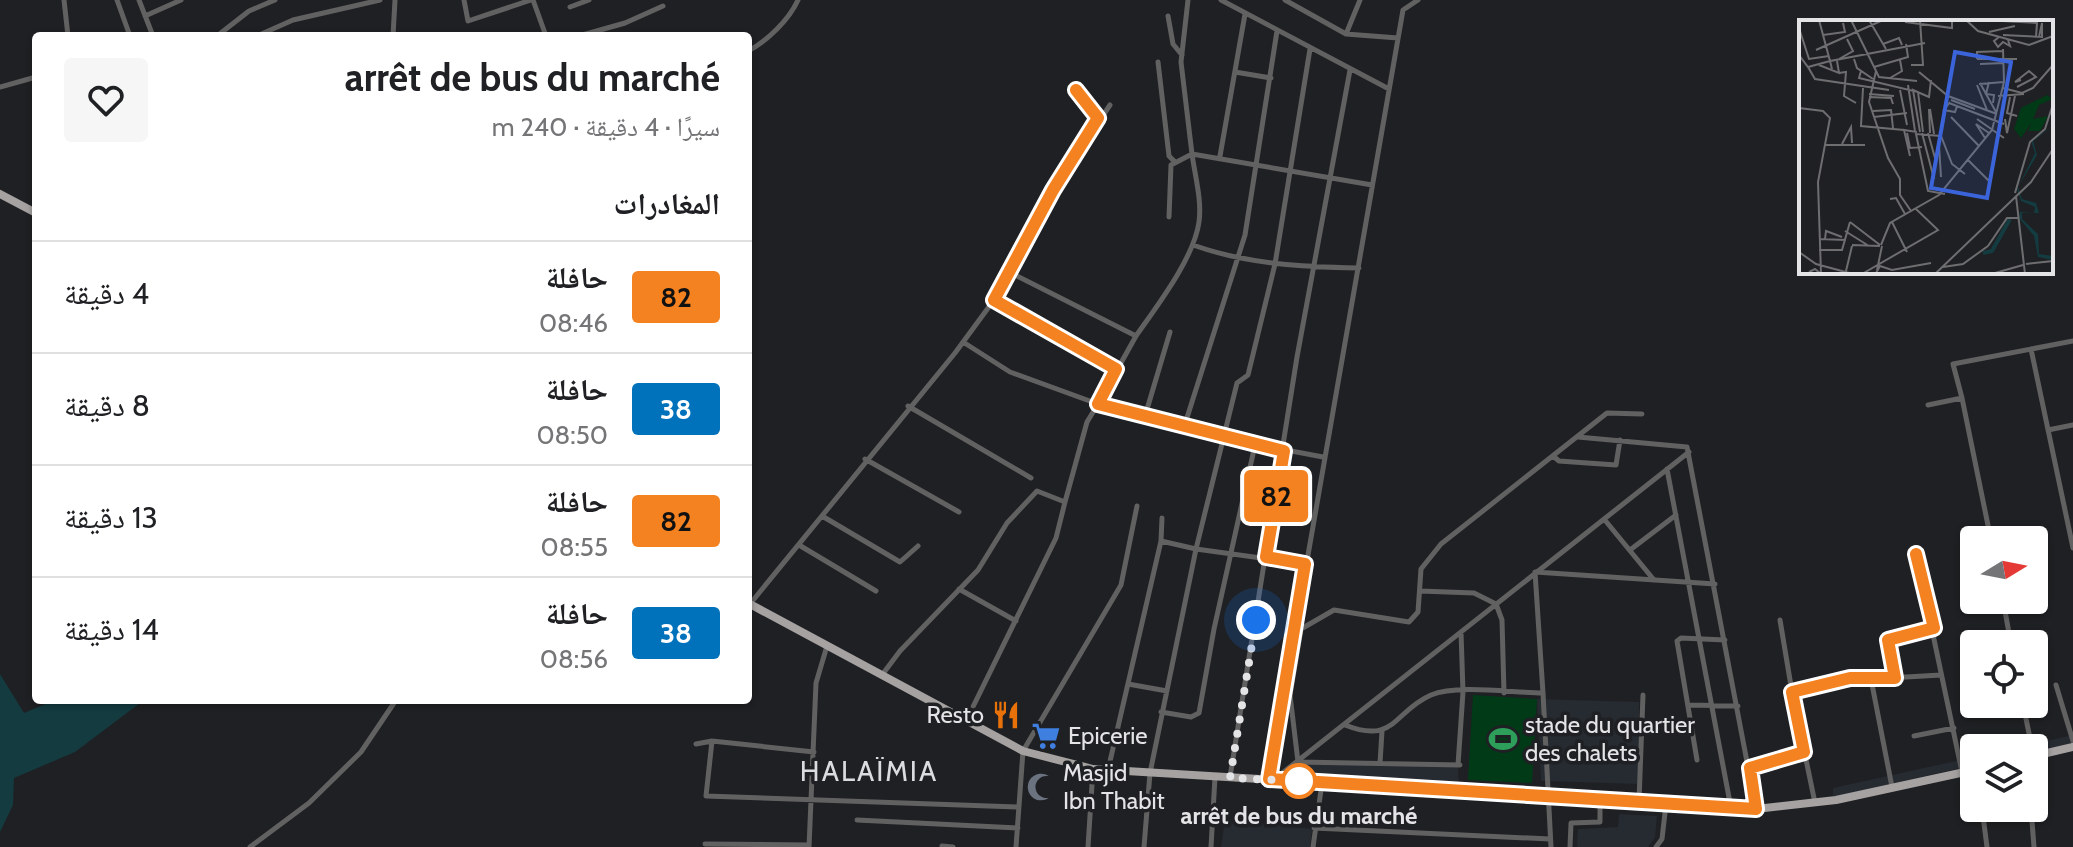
<!DOCTYPE html>
<html lang="ar">
<meta charset="utf-8">
<style>
body{margin:0;font-family:Cabin,"Noto Naskh Arabic",sans-serif;background:#f6f6f6;color:#202124;direction:rtl;height:100vh;display:flex;flex-direction:column;font-size:30px;white-space:nowrap}
*{box-sizing:border-box;margin:0}
p{font-size:26px;color:#757577}
.icon{flex:none;width:44px;height:44px;fill:none;stroke:currentColor;stroke-width:2;stroke-linecap:round;stroke-linejoin:round}
.map{position:relative;flex:1;overflow:hidden;direction:ltr}
.details{position:absolute;left:32px;top:32px;width:720px;height:672px;display:flex;flex-direction:column;background:#fff;border-radius:8px;box-shadow:0 2px 6px #0004;direction:rtl}
.details>*{flex:none}
.badge{padding:0 16px;border-radius:6px;font-size:28px;line-height:52px}
.needle{width:52px;rotate:80deg}
.buttons{position:absolute;left:1960px;top:526px;display:grid;gap:16px}
.buttons a{display:grid;place-items:center;width:88px;height:88px;border-radius:8px;background:#fff;box-shadow:0 2px 6px #0004;font-size:40px}
.you{position:absolute;width:40px;height:40px;margin:-20px;border:6px solid #fff;border-radius:50%;background:#1a73e8;box-shadow:0 0 0 12px #1a73e833}
.map>.badge{position:absolute;translate:-50% -50%;box-shadow:0 0 0 4px #fff}
h2{padding:0 32px;font-size:30px;line-height:72px}
.round{display:grid;place-items:center;flex:none;width:84px;height:84px;border-radius:8px;background:#f6f6f6}
.head{display:flex;align-items:center;justify-content:space-between;height:136px;padding:0 32px}
h1{font-size:38px;font-weight:700;line-height:60px}
ul{padding:0;list-style:none}
li{display:flex;align-items:center;gap:24px;height:112px;padding:0 32px;border-top:2px solid #e0e0e0}
li div{flex:1}
li b{display:block;font-size:30px}
li em{font-style:normal}
li .badge{min-width:88px;font-weight:700;text-align:center}
.map>svg:first-child{display:block}
.built{fill:#262a31}
.green{fill:#003a17}
.water{fill:#133b40}
.lines{fill:none;stroke-linecap:round;stroke-linejoin:round}
.minor{stroke:#626161;stroke-width:5}
.primary{stroke:#a5a2a1;stroke-width:8}
.line-casing{stroke:#fff;stroke-width:18}
.line{stroke:#f58220;stroke-width:12}
.walk{stroke:#e4e4e6;stroke-width:8;stroke-dasharray:0 14.4}
.stop-dot{fill:#fff;stroke:#f58220;stroke-width:4}
.labels{text-anchor:middle;stroke-width:7;stroke-linejoin:round;paint-order:stroke}
.poi-label{font-size:24px;fill:#e4e4e6;stroke:#1f2023;text-anchor:start}
.stop-label{font-size:24px;font-weight:bold;fill:#e4e4e6;stroke:#1f2023}
.quarter-label{font-size:28px;letter-spacing:2px;fill:#dbdcdf;stroke:#1f2023}
.inset-river{fill:none;stroke:#133b40;stroke-width:4}
.inset-road{fill:none;stroke:#6e6e71;stroke-width:2}
.view{fill:#3b64da;fill-opacity:0.15;stroke:#3b64da;stroke-width:4}
.inset-edge{fill:none;stroke:#e4e4e6;stroke-width:4}
</style>
<div class="map">
<svg width="2073" height="847" viewBox="0 0 2073 847">
<rect width="100%" height="100%" fill="#1f2023"/>
<path class="built" d="M1537,699L1639,702V784L1541,781Z
M2073,735V743L2034,752V748H2014Z
M1974,757V765L1833,797V788Z
M1298,762L1458,765L1459,787L1279,776Z
M1619,814L1657,816L1655,838L1648,847H1577L1578,829L1618,827Z
M1225,819L1312,829L1310,847H1221Z"/>
<path class="green" d="M1473,695L1537,699L1532,783L1468,780Z"/>
<path class="water" d="M0,674L24,713L55,700H144L75,752L14,778L13,805L0,832Z"/>
<g class="lines">
<path class="minor" d="M64,0L68,36
M117,0L130,36
M139,0L153,36
M464,0L468,21L531,0
M533,0L546,36
M1188,0L1181,62L1192,154L1372,185
M1221,0L1389,89
M1285,0L1346,34L1398,38
M570,7L589,0
M145,16L181,0
M1168,16L1173,44L1182,55
M1346,34L1360,0
M217,36L249,11L275,0
M257,36L293,20L380,0
M393,36L395,0
M579,36L625,23L663,6
M748,51C767,41 789,20 798,0
M1158,62L1169,156L1174,161
M1235,72L1271,78
M0,87L36,77
M1076,90L1098,118
M1220,156L1245,14
M1193,245C1246,264 1303,267 1359,268
M1007,271L1136,336L1098,404L1185,424L1222,438L1323,457
M994,300L1116,369
M1136,336C1157,306 1194,258 1199,222C1202,200 1195,176 1192,154L1171,165L1169,217
M963,342L1010,372L1098,404L1087,422L1065,502
M2031,349L2073,548
M1962,398L1991,540
M1928,405L1962,398L1953,364L2073,341
M908,406L1031,478
M1145,416L1170,332
M1185,424L1245,235L1277,31
M2048,430L2073,425
M1578,437L1687,447L1756,809
M1553,456L1559,461L1616,465L1620,440
M865,459L959,512
M1667,469L1731,808
M822,516L900,562L918,546
M1604,519L1654,580
M1161,541L1196,549L1305,564
M799,545L876,591
M1630,550L1676,515
M1916,554L1962,772
M959,589L1016,621
M1420,591L1474,593L1496,604L1502,620L1504,693
M2003,600L2011,644
M750,604L955,353L994,300L1053,190L1110,105
M1780,620L1792,692L1866,676L1871,679L1941,675
M882,675L900,651L978,570L1007,523L1037,491L1065,502L1056,538L966,721
M1895,678L1888,640L1934,628
M1871,679L1892,787
M1128,684L1167,691
M2056,685L2073,741
M1792,692L1815,803
M1543,693L1551,847
M2023,704L2032,748
M1688,705L1738,706
M1161,712L1191,717L1199,713L1214,629L1255,445
M1345,725C1395,745 1394,711 1431,695C1458,684 1513,693 1543,693L1535,572L1715,584
M1914,736L1954,728
M712,741L706,796L1017,807
M696,744L712,741L814,752
M1697,760L1677,641L1681,638L1725,640
M1380,763L1382,731
M1458,765L1463,692L1461,632
M1460,765L1298,762L1290,695L1301,629L1334,610L1409,622L1418,612L1421,569L1441,544L1607,413L1642,414
M1750,768L1804,752
M1108,770L1161,541L1162,518
M1230,777L1297,357L1350,70
M1276,778L1689,452
M1269,779L1403,10L1418,0
M1639,801L1643,695
M1982,808L1987,847
M2031,808L2034,847
M857,820L1018,828
M1314,828L1550,839
M705,844L809,845
M942,846L953,847
M250,847L309,803L361,752L396,700
M809,847L816,683L827,646
M1016,847L1023,751L1121,585L1137,506
M1088,847L1093,769
M1144,847L1150,773L1196,549L1237,383L1248,375L1275,264L1310,49
M1211,847L1215,777
M1313,847L1322,783
M1570,847L1571,823L1600,822V800
M1656,847L1662,839L1666,804"/>
<path class="primary" d="M0,194L36,213
M748,603L1023,751L1093,769L1756,809L1836,800L1974,770
M2034,756L2073,747"/>
</g>
<g class="lines">
<defs>
<path id="line" d="M1076,90L1098,118L1053,190L994,300L1116,369L1098,404L1284,451L1266,557L1305,564L1269,779L1756,809L1750,768L1804,752L1792,692L1850,678H1895L1888,640L1934,628L1916,554"/>
</defs>
<use href="#line" class="line-casing"/>
<use href="#line" class="line"/>
<path class="walk" d="M1256,620L1230,778L1299,781"/>
</g>
<defs>
<symbol id="restaurant-bare" viewBox="-9 -9 18 18"><path d="M-5-6h1v4h1v-4h1v4h1v-4h1v5L-1.5 .5V6h-2V.5L-5-1ZM5-6V6H3V1.5H1.5Q1.5-4 5-6Z" fill="#e8710a" stroke="#1f2023" stroke-width="2.5" paint-order="stroke"/></symbol>
<symbol id="supermarket-bare" viewBox="-9 -9 18 18"><path d="M-6-5.5h2.5l.6 2H6L4.5 2H-2.5L-4.4-4H-6ZM-1.5 3.2a1.3 1.3 0 1 0 .1 0ZM3 3.2a1.3 1.3 0 1 0 .1 0Z" fill="#3f7fe0" stroke="#1f2023" stroke-width="2.5" paint-order="stroke"/></symbol>
<symbol id="stadium-bare" viewBox="-9 -9 18 18"><path d="M0-5a6.5 5 0 1 0 0 10a6.5 5 0 1 0 0-10ZM-3.5-1.8h7v3.6h-7Z" fill="#2e9e5b" stroke="#1f2023" stroke-width="2.5" paint-order="stroke"/></symbol>
<symbol id="mosque-bare" viewBox="-9 -9 18 18"><path d="M3.5-4.9A6 6 0 1 0 3.5 4.9A5 5 0 1 1 3.5-4.9Z" fill="#6b7280" stroke="#1f2023" stroke-width="2.5" paint-order="stroke"/></symbol>
</defs>
<g fill-rule="evenodd">
<use href="#restaurant-bare" x="986" y="695" width="40" height="40"/>
<use href="#supermarket-bare" x="1026" y="716" width="40" height="40"/>
<use href="#stadium-bare" x="1483" y="719" width="40" height="40"/>
<use href="#mosque-bare" x="1021" y="767" width="40" height="40"/>
</g>
<circle class="stop-dot" cx="1299" cy="781" r="16"/>
<g class="labels">
<g class="poi-label">
<text x="984" y="723" text-anchor="end">Resto</text>
<text x="1525" y="733">stade du quartier<tspan x="1525" dy="28">des chalets</tspan></text>
<text x="1068" y="744">Epicerie</text>
<text x="1063" y="781">Masjid<tspan x="1063" dy="28">Ibn Thabit</tspan></text>
</g>
<g class="stop-label">
<text x="1299" y="824">arrêt de bus du marché</text>
</g>
<g class="quarter-label">
<text x="869" y="781">HALAÏMIA</text>
</g>
</g>
<g transform="translate(1799 20)">
<rect width="254" height="254" fill="#1f2023"/>
<path d="M248,75L253,79L240,85L234,99L249,96L241,111H229L233,102L222,118L215,109L222,88Z" fill="#003a17"/>
<path d="M254,106L234,121L238,135L219,167L223,179L237,183L240,193H223V199L239,214L240,234L254,236V254H251L254,240L239,237L235,216L220,198L221,192L235,193L236,187L222,181L218,169L236,133L232,121Z" fill="#133b40"/>
<path class="inset-river" d="M184,233L193,231L211,199"/>
<path class="inset-road" d="M20,0L31,41L126,23M52,0L80,57L118,61M70,0L87,29M167,0L179,11L230,25L254,16M203,1L238,3L237,17M106,2L153,8V0M0,8L10,39L30,36M190,12L216,6M24,15L46,12L44,3M204,15L243,17V3L240,17M200,17L195,21L199,27L204,22L211,26L209,20M84,24L100,18L103,25M17,30L84,0M0,35L9,47L31,41L33,49M40,39L54,31L48,19M55,39L58,48L74,59M178,39H218M178,39V32L204,31M181,44L205,43M20,45L40,53L38,41M112,45H124L121,0M9,47L16,59L90,70M75,47L109,37L107,24M62,51L60,58L119,72L124,112M77,51L70,82L89,138L101,159V175L112,191M120,52L149,76L198,94M40,53L47,52L45,76L57,83M91,58L103,51L101,40M190,62L187,74L195,75L194,83M181,63L197,92M180,64L205,62M109,65L116,111M178,65L188,90M218,67L237,57L230,51L216,62L222,60M64,68L62,106L105,110M204,68L223,73L234,68L254,45M101,70L108,105M70,74L95,76M199,76L225,74M70,77L92,78L94,84M211,77L208,93L218,96M152,80L176,89M151,82L145,90L156,92L158,86M150,83L205,104M0,88L24,91L31,98L19,162L22,254L16,249L10,252M130,89L131,113M131,89L135,114M74,91L92,90L94,108M75,97L108,93M152,97L180,126M178,99L205,118M206,99L208,113L216,76M121,112L114,70L130,77L132,60M108,113L111,128L123,127M123,113L135,159M129,113L136,138L138,133M186,118L177,104L190,113M43,124L52,107L53,123M25,125H66M140,125L142,157M111,136L105,110L118,112M169,140L191,162M216,173L231,122L246,109L254,84M146,174L129,171L117,114L142,116L153,144L166,154M217,176L226,254M91,179L97,178L106,194M51,202L81,225M93,202L108,232M46,211L70,226M20,219L47,220M26,219L27,211L43,217M53,225L81,226M82,225L91,203L140,175L193,110L205,62L204,29M189,226L208,198H219M20,230H43L51,202M0,232L17,244L54,254M227,244L254,241M144,247L164,244L189,226M78,250L83,226M47,251L53,226M77,253L81,246L93,250L132,243M196,253L224,245M63,254L139,210L117,189M136,254L232,162L254,129"/>
<path class="view" d="M156,32L212,42L188,178L132,168Z"/>
<rect width="254" height="254" class="inset-edge"/>
</g>
</svg>
<div class="buttons">
<a><svg class="needle" viewBox="-14 -14 28 28"><path d="M0-13l5 13h-10z" fill="#e53935"/><path d="M0 13l5-13h-10z" fill="#757577"/></svg></a>
<a><svg class="icon" aria-label="locate" viewBox="0 0 24 24"><circle cx="12" cy="12" r="6"/><path d="M12 2v4M12 18v4M2 12h4M18 12h4"/></svg></a>
<a><svg class="icon" aria-label="layers" viewBox="0 0 24 24"><path d="M12 4l9 5-9 5-9-5zM3 14l9 5 9-5"/></svg></a>
</div>
<div class="you" style="left:1256px;top:620px"></div>
<b class="badge" style="left:1276px;top:496px;background:#f58220;color:#111">82</b>
<section class="details">
<div class="head"><div><h1>arrêt de bus du marché</h1><p>سيرًا · 4 دقيقة · 240 m</p></div><a class="round"><svg class="icon" aria-label="heart" viewBox="0 0 24 24"><path d="M12 20l-8-8c-3-5 5-10 8-4 3-6 11-1 8 4z"/></svg></a></div>
<h2>المغادرات</h2>
<ul>
<li><span class="badge" style="background:#f58220;color:#111">82</span><div><b>حافلة</b><p>08:46</p></div><em>4 دقيقة</em></li>
<li><span class="badge" style="background:#0072bc;color:#fff">38</span><div><b>حافلة</b><p>08:50</p></div><em>8 دقيقة</em></li>
<li><span class="badge" style="background:#f58220;color:#111">82</span><div><b>حافلة</b><p>08:55</p></div><em>13 دقيقة</em></li>
<li><span class="badge" style="background:#0072bc;color:#fff">38</span><div><b>حافلة</b><p>08:56</p></div><em>14 دقيقة</em></li>
</ul>
</section>
</div>
